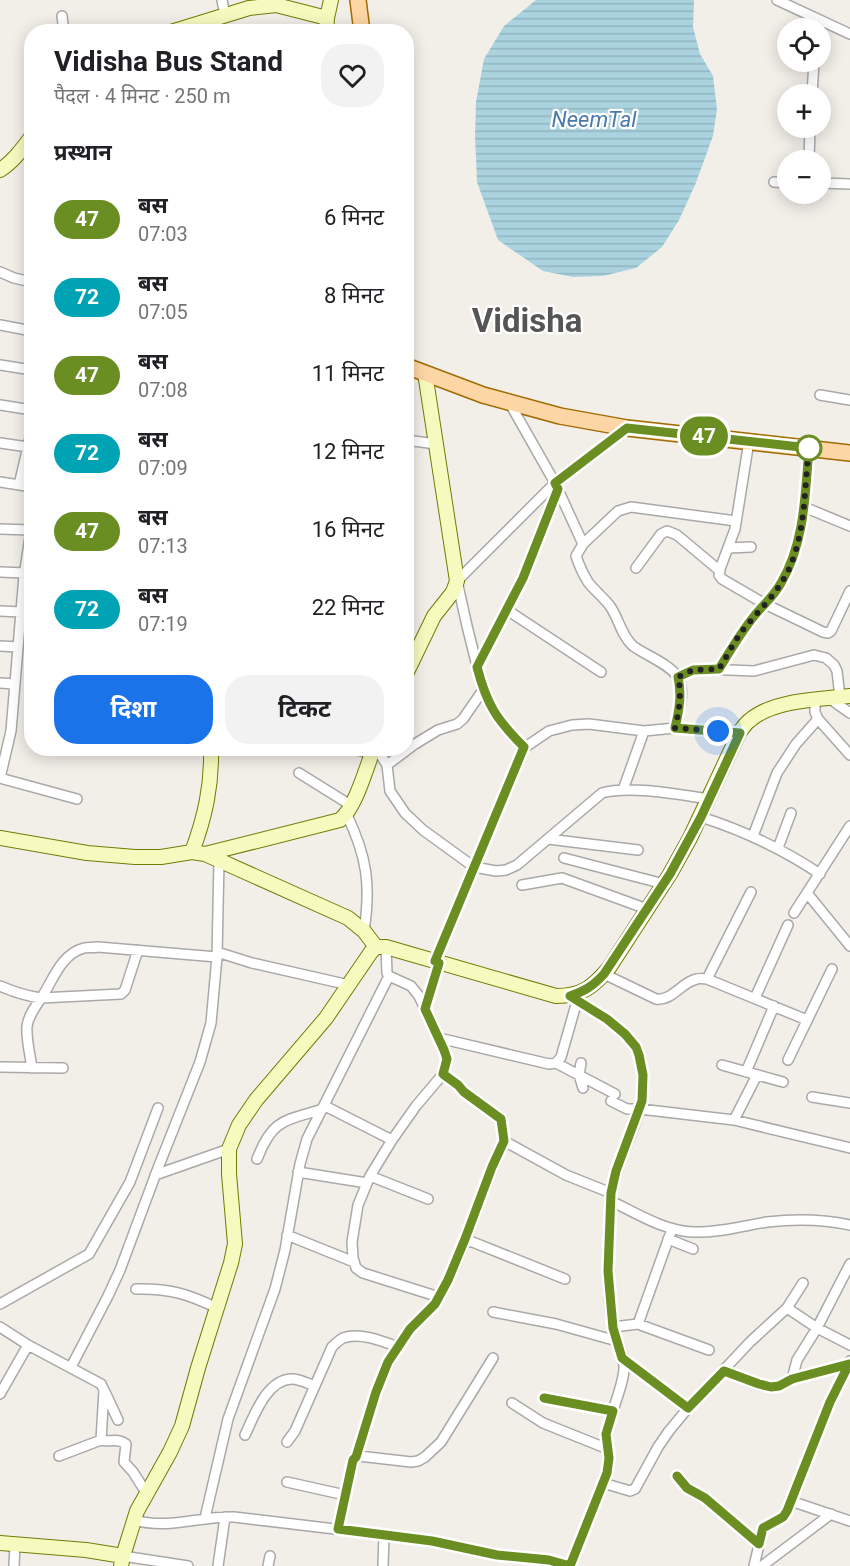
<!DOCTYPE html>
<html lang="hi">
<meta charset="utf-8">
<style>
body{margin:0;font-family:Roboto,"Noto Sans Devanagari",sans-serif;background:#f2f2f2;color:#202124;height:100vh;display:flex;flex-direction:column;font-size:22px;white-space:nowrap}
*{box-sizing:border-box;margin:0}
p{font-size:20px;color:#757577}
.icon{flex:none;width:33px;height:33px;fill:none;stroke:currentColor;stroke-width:2;stroke-linecap:round;stroke-linejoin:round}
.map{position:relative;flex:1;overflow:hidden}
.sheet{position:absolute;left:24px;top:24px;width:390px;height:732px;display:flex;flex-direction:column;background:#fff;border-radius:24px;box-shadow:0 3px 15px #0003}
.sheet>*{flex:none}
.badge{padding:0 12px;border-radius:20px;font-size:21px;line-height:39px}
.tools{position:absolute;left:777px;top:18px;display:grid;gap:12px}
.tools a{display:grid;place-items:center;width:54px;height:54px;border-radius:50%;background:#fff;box-shadow:0 3px 15px #0003;font-size:30px}
.you{position:absolute;width:30px;height:30px;margin:-15px;border:4px solid #fff;border-radius:50%;background:#1a73e8;box-shadow:0 0 0 9px #1a73e833}
.map>.badge{position:absolute;translate:-50% -50%;box-shadow:0 0 0 3px #fff}
h2{padding:0 30px;font-size:22px;line-height:54px}
.round{display:grid;place-items:center;flex:none;width:63px;height:63px;border-radius:24px;background:#f2f2f2}
.headline{display:flex;align-items:center;justify-content:space-between;height:102px;padding:0 30px}
h1{font-size:28px;font-weight:700;line-height:45px}
.action{display:flex;gap:12px;margin-top:auto;padding:12px 30px}
.action a{flex:1;height:69px;border-radius:24px;background:#1a73e8;color:#fff;font-size:24px;font-weight:700;line-height:69px;text-align:center}
.action a+a{background:#f2f2f2;color:#202124}
ul{padding:0;list-style:none}
li{display:flex;align-items:center;gap:18px;height:78px;padding:0 30px}
li div{flex:1}
li b{display:block;font-size:22px}
li em{font-style:normal}
li .badge{min-width:66px;font-weight:700;text-align:center}
.map>svg:first-child{display:block}
.water{fill:url(#water-rules)}
.lines{fill:none;stroke-linecap:round;stroke-linejoin:round}
.street-casing{stroke:#a9a9a9;stroke-width:12}
.secondary-casing{stroke:#707d05;stroke-width:16}
.primary-casing{stroke:#a06b00;stroke-width:18}
.street{stroke:#fff;stroke-width:9}
.secondary{stroke:#f7fabf;stroke-width:14}
.primary{stroke:#fcd6a4;stroke-width:15}
.line-casing{stroke:#fff;stroke-width:14}
.line{stroke:#6b8e23;stroke-width:9}
.walk{stroke:#222;stroke-width:6;stroke-dasharray:0 10.8}
.stop-dot{fill:#fff;stroke:#6b8e23;stroke-width:3}
.labels{text-anchor:middle;stroke-width:4.5;stroke-linejoin:round;paint-order:stroke}
.water-label{font-size:22px;font-style:italic;fill:#4a7aab;stroke:#fff}
.town-label{font-size:33px;font-weight:bold;fill:#555;stroke:#fff}
</style>
<div class="map">
<svg width="850" height="1566" viewBox="0 0 850 1566">
<defs>
<pattern id="water-rules" width="6" height="5" patternUnits="userSpaceOnUse" patternTransform="scale(1.5)"><rect width="6" height="5" fill="#aad3df"/><path d="M0 2.5h6" fill="none" stroke="#92b5bf"/></pattern>
</defs>
<rect width="100%" height="100%" fill="#f2efe9"/>
<path class="water" d="M536,0H694L693,27L700,54L713,76L717,109L713,136L695,185L679,220L662,247L636,268L603,276L573,277L543,271L498,240L477,182L475,136L476,102L484,59L504,26Z"/>
<g class="lines">
<defs>
<path id="street" d="M222,0L225,15
M777,0L850,34
M62,16L64,32
M812,94L814,62
M809,160L810,128
M774,182L788,183
M820,183L850,184
M0,272L14,278L32,282
M0,325L32,331
M0,365L32,370
M820,395L850,400
M509,402L555,483L583,544
M0,405L32,410
M406,440L436,444
M749,441L735,529L720,569L719,575L722,579L765,604L823,632L828,633L831,631L850,591
M0,443L28,447
M0,482L32,487
M19,485L32,429
M804,507L850,526
M0,529L30,530
M728,548L751,547
M636,568L661,534L667,531L677,535L720,571
M0,572L25,573
M507,610L601,672
M0,611L21,612
M0,646L18,647
M477,667L523,577L558,489
M719,669C730,651 741,632 755,615C764,604 774,596 781,583C805,542 805,494 809,448
M678,677L693,670L705,669L754,671L814,655L826,658L834,665L837,671L840,697
M0,683L15,684
M829,698L850,713
M815,699V712L818,719L850,755
M675,728C678,714 686,692 678,678C672,665 645,655 633,646C621,635 619,619 610,606C603,597 594,590 588,582C583,574 579,565 576,556L583,544L618,511L631,507L736,521
M350,748L372,754
M375,748L382,757L387,765L390,791L405,813L423,830L474,867L496,871L506,870L517,865L602,793C631,785 679,795 710,799
M524,748L506,728L493,711L483,690L467,626L457,581L555,483L627,428
M387,765L415,744L438,730L457,724L463,719L483,690
M299,773L352,806
M0,778L11,731L24,576L32,524
M0,778L77,799
M623,790L644,731
M347,815C367,857 371,885 364,931
M701,817C745,831 781,848 820,874
M753,836L777,773L796,744L818,719
M548,839L638,850
M778,848L791,813
M564,858L664,884
M522,885L562,878L647,909
M807,893L850,946
M794,913L850,826
M386,947L387,973L389,976L411,986L419,996L444,1050L447,1059L443,1074L416,1106L392,1140L370,1176L358,1205L352,1242L353,1258L356,1268L363,1273L439,1297
M217,952L252,963L349,985
M435,961L524,748L549,731L572,725L589,724L644,731L675,728L739,733
M604,974L656,999C673,1001 681,982 697,979C699,978 705,979 707,979L807,1020
M707,979L751,892
M0,986C14,992 26,996 41,998L121,994L125,990L138,950
M570,996C593,1010 632,1029 640,1058C653,1109 622,1142 612,1189C609,1200 611,1211 610,1221C609,1256 606,1291 613,1326C615,1339 624,1352 624,1366C625,1383 610,1413 607,1432C606,1439 608,1447 608,1455C609,1461 608,1467 607,1473L570,1566
M755,998L788,925
M425,1009L439,963
M439,1038L549,1064L556,1063L561,1057L577,1001
M788,1060L832,969
M556,1063L615,1094
M581,1063L579,1075L583,1088
M722,1065L783,1082
M0,1067L63,1068
M32,1068C30,1054 26,1039 27,1026C29,1014 36,1006 42,997C53,980 61,954 84,948C88,947 93,948 98,947L217,957
M746,1072L774,1006
M443,1074L458,1085L464,1092L501,1119L504,1141L566,1175L611,1193
M812,1097L850,1103
M611,1101L627,1109H640L734,1120L850,1148
M325,1106L392,1140
M734,1120L757,1075
M257,1159C273,1118 285,1121 323,1109
M298,1172L367,1183
M155,1175L229,1149
M370,1176L428,1199
M611,1201C636,1213 664,1231 693,1232C718,1233 742,1226 767,1222C795,1219 822,1219 850,1225
M287,1235L354,1262
M465,1239L565,1279
M668,1239L693,1249
M136,1289C169,1288 188,1294 217,1308
M0,1304L89,1254L130,1182L158,1108
M787,1308L817,1328L850,1345
M493,1312L556,1324L617,1341
M638,1324L672,1229
M0,1327L28,1345L101,1384L104,1390L101,1440C109,1443 117,1437 126,1444L124,1462L133,1472L147,1494
M613,1327L638,1324L709,1350
M622,1358L688,1408
M71,1367L108,1296L120,1270L158,1168L200,1062L211,1023L217,957L219,860
M724,1371L759,1385L771,1387L779,1386L792,1379L849,1364
M792,1379L797,1360L817,1328L850,1264
M105,1392L118,1420
M0,1394L28,1345
M544,1398L613,1411
M512,1403L543,1423L608,1449
M245,1435C254,1416 267,1379 292,1379C299,1379 307,1383 315,1386
M287,1442L295,1431L332,1347C335,1344 339,1340 343,1338C360,1332 382,1341 398,1347
M59,1456L101,1440
M356,1457C368,1418 378,1377 400,1342C409,1328 423,1317 434,1305C440,1298 444,1289 448,1281C470,1235 483,1187 504,1141
M677,1476L687,1488L705,1498L759,1544
M287,1482L345,1495
M603,1483L630,1491L635,1489L658,1447L669,1431L688,1408L750,1342L787,1308L803,1283
M791,1501L850,1521
M205,1518L228,1419L275,1289L285,1250L300,1164L307,1139L389,976
M134,1520C170,1530 198,1516 234,1517L419,1539L497,1555L549,1560L571,1566
M338,1529L353,1460L359,1456L411,1462L418,1461L425,1457L441,1442L493,1358
M123,1556L188,1566
M14,1566L15,1544
M218,1566L225,1517
M268,1566L270,1556
M383,1566L384,1535
M754,1566L763,1528L783,1517L787,1511L830,1402L850,1361
M762,1566L831,1514"/>
<path id="secondary" d="M171,32L249,8L276,5L327,18
M326,32L327,18L331,0
M0,170C13,162 23,148 32,136
M406,674L434,616L453,592L457,581L425,373
M0,838L87,853L135,857H161L192,852L205,854L348,918L364,931L376,947
M192,852C205,817 212,786 211,748
M205,854L340,820C356,807 366,768 374,748
M0,1543L86,1550L123,1556
M121,1566L123,1556L137,1511L170,1452L182,1426L198,1368L231,1263L235,1244L229,1174V1149L239,1125L256,1100L326,1018L371,952L376,947H386L556,996C582,996 593,987 609,968L670,874L690,838L739,733C742,729 745,724 749,721C772,700 820,699 850,696"/>
<path id="primary" d="M358,0L362,32
M406,366L483,395L560,416L627,428L850,453"/>
</defs>
<use href="#street" class="street-casing"/>
<use href="#secondary" class="secondary-casing"/>
<use href="#primary" class="primary-casing"/>
<use href="#street" class="street"/>
<use href="#secondary" class="secondary"/>
<use href="#primary" class="primary"/>
</g>
<g class="lines">
<defs>
<path id="line" d="M544,1398L613,1411L606,1434L609,1458L607,1473L570,1566L549,1560L497,1555L432,1541L338,1529L353,1460L356,1457L376,1392L388,1362L410,1329L435,1304L448,1280L465,1239L492,1167L504,1141L501,1119L464,1092L458,1085L443,1074L447,1059L444,1050L425,1009L439,963L435,961L524,747C496,719 487,705 477,667L523,578L558,489L555,483L627,428L809,448C805,494 805,542 781,583C774,596 764,604 755,615C741,632 730,651 719,669L693,670L678,677C682,695 679,711 675,728L740,733L701,817L670,874L604,974C593,986 585,991 570,996L607,1019L625,1034L636,1047L639,1055L643,1075L642,1101L616,1171L611,1193L608,1271L613,1328L622,1358L688,1408L724,1371L759,1384L771,1387L779,1386L792,1379L849,1364L830,1402L787,1511L783,1517L763,1528L759,1544L705,1498L687,1488L677,1476"/>
</defs>
<use href="#line" class="line-casing"/>
<use href="#line" class="line"/>
<path class="walk" d="M718,731L675,728C679,711 682,695 678,677L693,670L719,669C727,656 734,642 743,630C759,610 777,594 788,571C806,533 804,489 809,448"/>
</g>
<circle class="stop-dot" cx="809" cy="448" r="12"/>
<g class="labels">
<g class="water-label">
<text x="594" y="127">NeemTal</text>
</g>
<g class="town-label">
<text x="527" y="332">Vidisha</text>
</g>
</g>
</svg>
<div class="tools">
<a><svg class="icon" aria-label="locate" viewBox="0 0 24 24"><circle cx="12" cy="12" r="6"/><path d="M12 2v4M12 18v4M2 12h4M18 12h4"/></svg></a>
<a>+</a>
<a>−</a>
</div>
<div class="you" style="left:718px;top:731px"></div>
<b class="badge" style="left:704px;top:436px;background:#6b8e23;color:#fff">47</b>
<section class="sheet">
<div class="headline"><div><h1>Vidisha Bus Stand</h1><p>पैदल · 4 मिनट · 250 m</p></div><a class="round"><svg class="icon" aria-label="heart" viewBox="0 0 24 24"><path d="M12 20l-8-8c-3-5 5-10 8-4 3-6 11-1 8 4z"/></svg></a></div>
<h2>प्रस्थान</h2>
<ul>
<li><span class="badge" style="background:#6b8e23;color:#fff">47</span><div><b>बस</b><p>07:03</p></div><em>6 मिनट</em></li>
<li><span class="badge" style="background:#00a3b4;color:#fff">72</span><div><b>बस</b><p>07:05</p></div><em>8 मिनट</em></li>
<li><span class="badge" style="background:#6b8e23;color:#fff">47</span><div><b>बस</b><p>07:08</p></div><em>11 मिनट</em></li>
<li><span class="badge" style="background:#00a3b4;color:#fff">72</span><div><b>बस</b><p>07:09</p></div><em>12 मिनट</em></li>
<li><span class="badge" style="background:#6b8e23;color:#fff">47</span><div><b>बस</b><p>07:13</p></div><em>16 मिनट</em></li>
<li><span class="badge" style="background:#00a3b4;color:#fff">72</span><div><b>बस</b><p>07:19</p></div><em>22 मिनट</em></li>
</ul>
<div class="action"><a>दिशा</a><a>टिकट</a></div>
</section>
</div>
